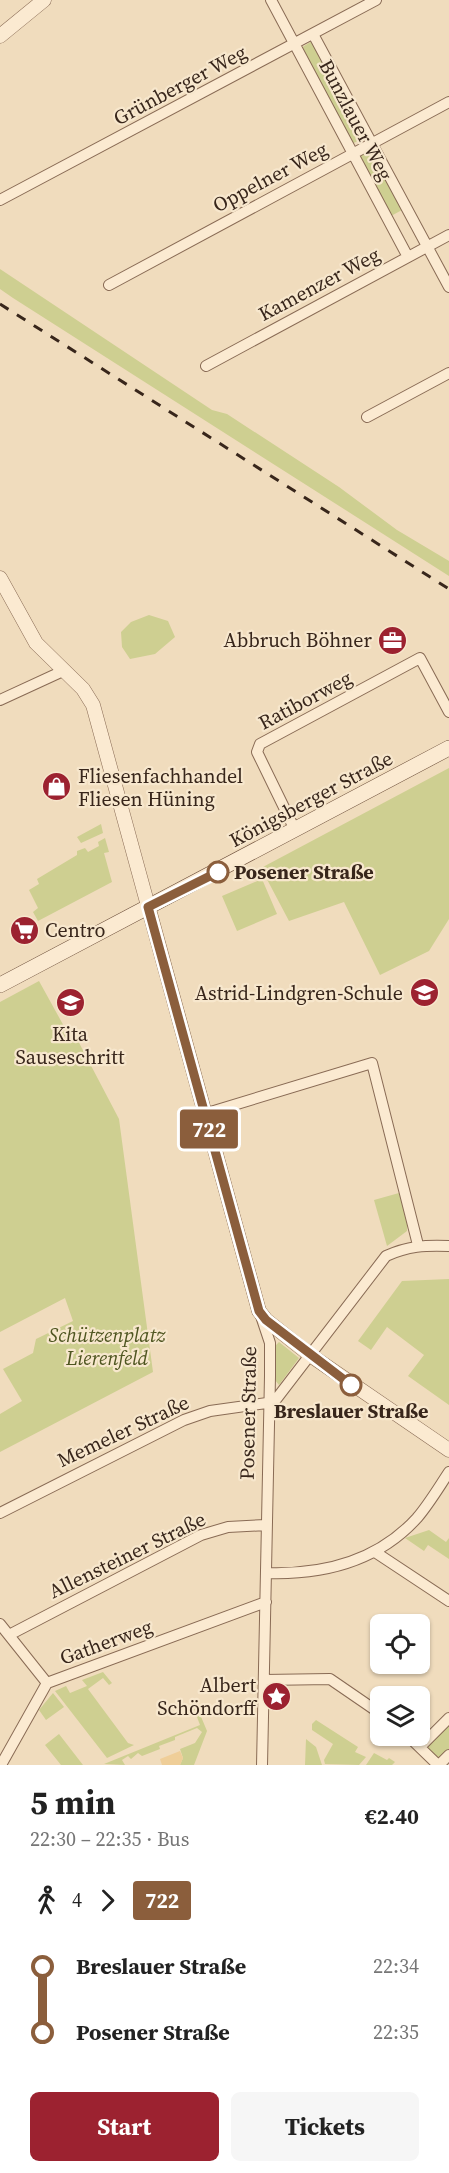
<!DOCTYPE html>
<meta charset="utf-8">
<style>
body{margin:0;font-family:"Source Serif 4",serif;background:#f6f6f6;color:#222;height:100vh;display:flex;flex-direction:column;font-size:22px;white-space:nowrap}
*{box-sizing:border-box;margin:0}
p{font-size:20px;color:#767676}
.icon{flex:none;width:33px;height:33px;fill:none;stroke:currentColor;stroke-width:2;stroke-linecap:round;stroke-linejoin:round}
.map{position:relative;height:1765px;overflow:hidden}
.details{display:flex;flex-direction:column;background:#fff;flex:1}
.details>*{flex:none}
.badge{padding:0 12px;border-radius:4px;font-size:21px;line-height:39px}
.buttons{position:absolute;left:370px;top:1614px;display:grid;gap:12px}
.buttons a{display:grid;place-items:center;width:60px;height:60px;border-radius:9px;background:#fff;box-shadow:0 2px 4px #0004;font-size:30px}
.map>.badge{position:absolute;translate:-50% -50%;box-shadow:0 0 0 3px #fff}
.legs{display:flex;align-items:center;gap:9px;height:66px;padding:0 30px;font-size:20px}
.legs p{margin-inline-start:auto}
.overview{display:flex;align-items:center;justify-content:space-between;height:102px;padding:0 30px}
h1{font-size:33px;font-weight:700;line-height:45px}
.action{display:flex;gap:12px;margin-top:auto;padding:12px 30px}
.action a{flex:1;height:69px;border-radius:9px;background:#9c2230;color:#fff;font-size:24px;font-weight:700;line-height:69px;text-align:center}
.action a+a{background:#f6f6f6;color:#222}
ul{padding:0 30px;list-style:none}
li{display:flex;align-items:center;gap:21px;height:66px;font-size:22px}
li i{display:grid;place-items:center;width:9px;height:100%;margin:0 8px;background:currentColor}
li i::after{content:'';width:15px;height:15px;margin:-8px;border:4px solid;border-radius:50%;background:#fff}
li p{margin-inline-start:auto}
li:first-child i{background:linear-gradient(#0000 50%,currentColor 0)}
li:last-child i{background:linear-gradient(currentColor 50%,#0000 0)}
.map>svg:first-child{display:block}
.green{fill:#cecf91}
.sand{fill:#efce98}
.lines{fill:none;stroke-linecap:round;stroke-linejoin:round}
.minor-casing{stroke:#896b55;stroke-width:12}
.tertiary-casing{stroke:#896b55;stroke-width:15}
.secondary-casing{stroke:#6b4d39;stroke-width:16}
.minor{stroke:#fbead1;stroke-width:10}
.tertiary{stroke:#fbead1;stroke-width:14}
.secondary{stroke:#fbead1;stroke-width:15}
.rail{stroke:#38261b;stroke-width:3;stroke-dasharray:10 10;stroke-linecap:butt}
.line-1-casing{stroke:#fff;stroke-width:14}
.line-1{stroke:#8b5e3c;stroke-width:9}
.stop-1-dot{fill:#fff;stroke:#8b5e3c;stroke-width:3}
.labels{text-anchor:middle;stroke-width:4.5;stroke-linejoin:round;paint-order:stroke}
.street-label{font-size:20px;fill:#38261b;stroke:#f7e7cd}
.poi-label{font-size:20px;fill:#38261b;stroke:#f7e7cd;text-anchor:end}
.stop-label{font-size:20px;font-weight:bold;fill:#38261b;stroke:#f7e7cd;text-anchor:start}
.park-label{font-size:20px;font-style:italic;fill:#4e5520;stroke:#f7e7cd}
</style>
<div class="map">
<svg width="449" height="1765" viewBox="0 0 449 1765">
<rect width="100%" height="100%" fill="#f0dcbd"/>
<path class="green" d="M312,41L365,137L352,144L301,48Z
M370,150L402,210L391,216L358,156Z
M0,269L212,410L227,414L339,487L397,530L449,561V576L13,298L0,289Z
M149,615L168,621L175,637L155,654L130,659L122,647L121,632L131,622Z
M449,768V919L429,951L380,975L344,902L289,921L261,868Z
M101,824L103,833L81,843L77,837Z
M105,838L109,852L104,853L112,882L38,921L33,912L38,908L29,890L39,884L37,879L77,855V851L85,848L88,852L99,846L98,842Z
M262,879L277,914L237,931L222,896Z
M39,981L71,1039L76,1037L119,1119L153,1372L0,1452V1414L22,1401L3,1369L33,1353L36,1339L73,1321L65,1298L0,1332V1002Z
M399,1193L407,1222V1231L387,1246L374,1200Z
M449,1279V1405L408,1376L424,1355L387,1327L371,1350L358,1341L402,1281Z
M279,1342L299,1358L279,1385L275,1380L276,1345Z
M429,1530L446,1542L449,1538V1559L428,1545L424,1551L405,1538Z
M103,1672L112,1683L109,1685L103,1678L88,1689L128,1743L134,1745L107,1758L55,1691L66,1686L70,1693L87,1686L82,1680Z
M53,1693L64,1707L46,1720L39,1710Z
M197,1707L207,1731L194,1765H180L183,1758L180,1749L195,1743L202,1732L197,1728L175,1737V1740L159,1746L160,1749L142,1756L138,1753L131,1759L128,1756L122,1760L125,1765L104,1764L200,1725L194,1709Z
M316,1720L358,1747L355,1752L366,1757L359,1765L325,1764L324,1760L333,1744L312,1730V1724Z
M449,1722V1751L439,1758C433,1757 427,1750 427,1744Z
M59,1734L83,1765H61L45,1745Z
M306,1739L316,1747L322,1765H305Z
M374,1753L387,1760L389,1758L395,1762L392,1765H366Z"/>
<path class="sand" d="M180,1751L183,1758L180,1765H162L160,1759Z"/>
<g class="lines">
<defs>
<path id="minor" d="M271,0L408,257
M313,34L449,287
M0,200L376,0
M109,285L449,102
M206,366L449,235
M367,417L449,373
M0,700L63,671
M295,830L257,752L260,744L420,658L449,712
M204,1114L372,1063L418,1245
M261,1316L270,1343V1376L262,1765
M0,1513L184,1420L210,1411L274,1402L386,1256C408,1246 425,1245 449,1246
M375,1552L449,1601
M266,1573C323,1575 378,1561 417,1518C429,1504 439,1487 449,1472
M0,1624L47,1683
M9,1635L201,1535L228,1527L266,1525
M264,1680L330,1679L381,1714
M408,1736L438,1765
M420,1747L449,1718
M1,1765L47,1683L266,1602
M439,1765L449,1755"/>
<path id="tertiary" d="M0,36L44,0
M0,578L36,643L83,689L93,705L259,1311L266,1320L310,1355L449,1450"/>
<path id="secondary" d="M0,985L449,748"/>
</defs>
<use href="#minor" class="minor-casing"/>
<use href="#tertiary" class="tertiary-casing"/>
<use href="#secondary" class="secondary-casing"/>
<use href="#minor" class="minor"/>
<use href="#tertiary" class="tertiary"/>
<use href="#secondary" class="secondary"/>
<path class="rail" d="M0,304L449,589"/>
</g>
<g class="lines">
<defs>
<path id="line-1" d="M218,872L148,907L259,1311L266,1320L351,1385"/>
</defs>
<use href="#line-1" class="line-1-casing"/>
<use href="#line-1" class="line-1"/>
</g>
<defs>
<symbol id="office-disc" viewBox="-11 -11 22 22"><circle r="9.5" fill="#9c2230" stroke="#f7e7cd"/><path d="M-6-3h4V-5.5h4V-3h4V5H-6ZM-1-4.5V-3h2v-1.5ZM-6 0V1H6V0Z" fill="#fff"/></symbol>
<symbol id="shop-disc" viewBox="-11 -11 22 22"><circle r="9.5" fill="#9c2230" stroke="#f7e7cd"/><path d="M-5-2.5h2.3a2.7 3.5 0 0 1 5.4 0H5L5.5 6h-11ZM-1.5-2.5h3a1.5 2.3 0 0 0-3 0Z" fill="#fff"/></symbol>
<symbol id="supermarket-disc" viewBox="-11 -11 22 22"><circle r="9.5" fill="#9c2230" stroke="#f7e7cd"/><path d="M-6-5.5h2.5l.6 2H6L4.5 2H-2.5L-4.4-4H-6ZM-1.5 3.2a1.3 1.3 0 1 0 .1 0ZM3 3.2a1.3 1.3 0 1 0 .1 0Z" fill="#fff"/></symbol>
<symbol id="school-disc" viewBox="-11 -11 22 22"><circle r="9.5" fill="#9c2230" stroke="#f7e7cd"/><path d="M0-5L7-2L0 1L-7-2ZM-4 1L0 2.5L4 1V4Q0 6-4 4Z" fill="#fff"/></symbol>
<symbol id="sight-disc" viewBox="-11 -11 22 22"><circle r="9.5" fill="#9c2230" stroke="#f7e7cd"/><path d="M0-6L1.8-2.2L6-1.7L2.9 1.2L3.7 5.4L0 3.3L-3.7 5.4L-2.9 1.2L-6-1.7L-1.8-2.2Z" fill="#fff"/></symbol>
</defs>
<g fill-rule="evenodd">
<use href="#office-disc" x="376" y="624" width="33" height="33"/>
<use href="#shop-disc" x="40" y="770" width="33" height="33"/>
<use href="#supermarket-disc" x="8" y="914" width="33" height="33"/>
<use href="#school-disc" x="408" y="976" width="33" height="33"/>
<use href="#school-disc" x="54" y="986" width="33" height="33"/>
<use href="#sight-disc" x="260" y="1680" width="33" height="33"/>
</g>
<g class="stop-1-dot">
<circle cx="218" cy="872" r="10"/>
<circle cx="351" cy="1385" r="10"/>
</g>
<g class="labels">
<g class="street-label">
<text transform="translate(180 85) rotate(-28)" y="7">Grünberger Weg</text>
<text transform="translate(356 120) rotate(62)" y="7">Bunzlauer Weg</text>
<text transform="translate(270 177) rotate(-28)" y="7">Oppelner Weg</text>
<text transform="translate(319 284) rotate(-28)" y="7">Kamenzer Weg</text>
<text transform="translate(305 700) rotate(-28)" y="7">Ratiborweg</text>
<text transform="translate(311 799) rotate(-28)" y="7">Königsberger Straße</text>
<text transform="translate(248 1413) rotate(-89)" y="7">Posener Straße</text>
<text transform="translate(123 1431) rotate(-25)" y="7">Memeler Straße</text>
<text transform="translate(127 1555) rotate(-26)" y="7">Allensteiner Straße</text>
<text transform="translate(106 1642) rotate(-20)" y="7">Gatherweg</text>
</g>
<g class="poi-label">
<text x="372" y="647">Abbruch Böhner</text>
<text x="78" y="783" text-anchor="start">Fliesenfachhandel<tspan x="78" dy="23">Fliesen Hüning</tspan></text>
<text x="45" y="937" text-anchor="start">Centro</text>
<text x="403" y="1000">Astrid-Lindgren-Schule</text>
<text x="70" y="1041" text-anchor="middle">Kita<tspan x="70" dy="23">Sauseschritt</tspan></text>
<text x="256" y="1692">Albert<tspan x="256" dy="23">Schöndorff</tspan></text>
</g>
<g class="stop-label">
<text x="234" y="879">Posener Straße</text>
<text x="351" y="1418" text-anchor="middle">Breslauer Straße</text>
</g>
<g class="park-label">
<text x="107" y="1342">Schützenplatz<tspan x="107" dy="23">Lierenfeld</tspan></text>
</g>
</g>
</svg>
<div class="buttons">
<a><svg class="icon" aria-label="locate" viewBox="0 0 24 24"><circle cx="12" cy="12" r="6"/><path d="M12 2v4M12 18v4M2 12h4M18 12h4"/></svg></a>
<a><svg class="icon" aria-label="layers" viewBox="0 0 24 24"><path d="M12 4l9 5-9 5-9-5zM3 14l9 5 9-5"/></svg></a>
</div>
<b class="badge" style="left:209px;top:1129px;background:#8b5e3c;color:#fff">722</b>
</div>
<section class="details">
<div class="overview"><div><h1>5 min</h1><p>22:30 – 22:35 · Bus</p></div><b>€2.40</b></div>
<div class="legs"><svg class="icon" aria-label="walk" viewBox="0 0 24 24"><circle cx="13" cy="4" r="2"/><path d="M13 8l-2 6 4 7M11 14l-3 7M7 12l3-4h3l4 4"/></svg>4<svg class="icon" aria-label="forward" viewBox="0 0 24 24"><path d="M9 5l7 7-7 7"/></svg><b class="badge" style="background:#8b5e3c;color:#fff">722</b></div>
<ul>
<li><i style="color:#8b5e3c"></i><b>Breslauer Straße</b><p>22:34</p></li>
<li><i style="color:#8b5e3c"></i><b>Posener Straße</b><p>22:35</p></li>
</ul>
<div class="action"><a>Start</a><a>Tickets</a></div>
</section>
